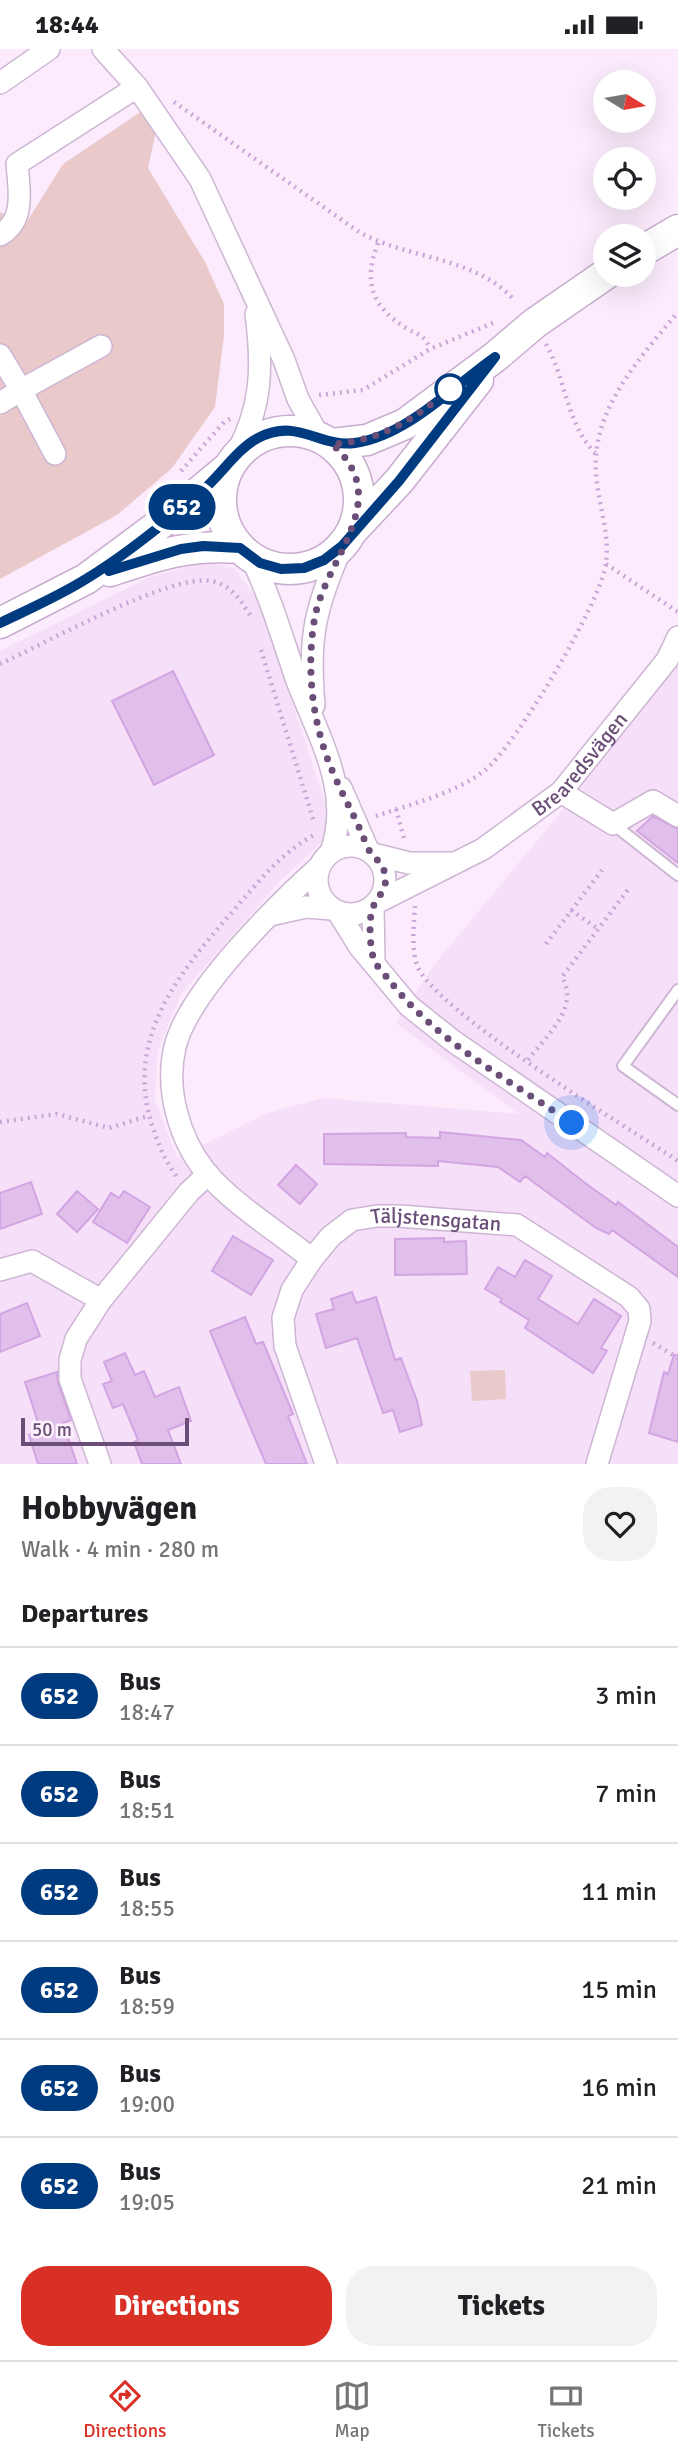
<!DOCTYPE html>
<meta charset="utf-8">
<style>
body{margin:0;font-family:Signika,sans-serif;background:#f2f2f2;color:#202124;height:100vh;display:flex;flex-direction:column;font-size:26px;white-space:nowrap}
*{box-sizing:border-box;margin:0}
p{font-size:23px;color:#757577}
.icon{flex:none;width:38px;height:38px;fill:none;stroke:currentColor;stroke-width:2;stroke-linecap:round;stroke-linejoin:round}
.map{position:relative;height:1415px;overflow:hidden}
.sheet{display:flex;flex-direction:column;background:#fff;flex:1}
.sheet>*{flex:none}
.badge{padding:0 14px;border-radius:23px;font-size:24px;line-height:46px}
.needle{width:46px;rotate:101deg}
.tools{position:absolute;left:593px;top:21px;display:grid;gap:14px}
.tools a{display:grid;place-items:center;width:63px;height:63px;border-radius:50%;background:#fff;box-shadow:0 7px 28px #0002;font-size:35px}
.scale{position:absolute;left:21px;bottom:18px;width:168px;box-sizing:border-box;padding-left:7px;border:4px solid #6b4e77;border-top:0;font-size:19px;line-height:24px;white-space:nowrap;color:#6b4e77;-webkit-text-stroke:5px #fef2fe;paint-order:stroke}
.you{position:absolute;width:35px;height:35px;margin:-18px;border:5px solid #fff;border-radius:50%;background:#1a73e8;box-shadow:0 0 0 10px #1a73e833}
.map>.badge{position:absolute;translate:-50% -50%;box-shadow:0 0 0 4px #fff}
h2{padding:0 21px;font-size:26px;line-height:63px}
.round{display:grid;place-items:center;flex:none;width:74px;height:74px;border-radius:28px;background:#f2f2f2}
.head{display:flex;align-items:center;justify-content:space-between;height:119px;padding:0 21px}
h1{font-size:33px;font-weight:700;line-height:52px}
.button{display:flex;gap:14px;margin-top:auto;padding:14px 21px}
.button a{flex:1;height:80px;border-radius:28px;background:#d93025;color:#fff;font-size:28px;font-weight:700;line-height:80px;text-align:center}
.button a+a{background:#f2f2f2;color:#202124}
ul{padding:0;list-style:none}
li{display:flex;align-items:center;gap:21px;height:98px;padding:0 21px;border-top:2px solid #e0e0e0}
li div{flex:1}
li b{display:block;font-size:26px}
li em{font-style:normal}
li .badge{min-width:77px;font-weight:700;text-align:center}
.status{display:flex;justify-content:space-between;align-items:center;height:49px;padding:0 35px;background:#fff;direction:ltr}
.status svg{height:19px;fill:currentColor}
.menu{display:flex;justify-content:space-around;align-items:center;height:98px;border-top:2px solid #e0e0e0;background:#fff;font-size:19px;color:#757577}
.menu a{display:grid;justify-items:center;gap:4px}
.menu .active{color:#d93025}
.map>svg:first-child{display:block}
.residential{fill:#f6dff8}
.green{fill:#eac9cb}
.building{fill:#e1bfeb;stroke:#d2a5e2;stroke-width:2}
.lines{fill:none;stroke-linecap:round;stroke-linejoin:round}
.lane-casing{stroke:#cdb6d3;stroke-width:14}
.street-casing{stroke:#cdb6d3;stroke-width:24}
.secondary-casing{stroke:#c8accf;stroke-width:33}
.path{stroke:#caa6d6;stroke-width:4.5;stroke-dasharray:2 5;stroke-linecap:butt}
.lane{stroke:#fff;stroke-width:10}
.street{stroke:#fff;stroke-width:21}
.secondary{stroke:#fff;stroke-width:30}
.line-casing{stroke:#fff;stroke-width:16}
.line{stroke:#003b80;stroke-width:10}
.walk{stroke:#6b4e77;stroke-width:7;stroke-dasharray:0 12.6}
.stop-dot{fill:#fff;stroke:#003b80;stroke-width:3.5}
.labels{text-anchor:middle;stroke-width:5;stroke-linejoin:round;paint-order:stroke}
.street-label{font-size:21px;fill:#6b4e77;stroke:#fef2fe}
</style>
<div class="status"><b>18:44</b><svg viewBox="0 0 49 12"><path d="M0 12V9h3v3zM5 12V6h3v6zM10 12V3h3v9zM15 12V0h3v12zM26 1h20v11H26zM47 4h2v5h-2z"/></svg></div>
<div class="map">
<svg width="678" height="1415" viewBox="0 0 678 1415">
<rect width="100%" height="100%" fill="#fbebfc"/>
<path class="residential" d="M206,513L234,519L258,551L325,753V790L281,831L181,945L158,1000L155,1051L177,1109L265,1065L323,1049L519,1065L396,974L434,916L556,769L678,612V1415H0V602L150,528Z"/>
<path class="green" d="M142,62L156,82L148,119L205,213L224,255V286L215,358L172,419L117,466L0,530V163L26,174L63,115Z
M505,1321L506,1350L472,1352L470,1322Z"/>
<path class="building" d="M173,622L214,706L154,736L112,652Z
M653,767L678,780V814L637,782Z
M440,1083L521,1091L545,1108L547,1104L585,1134L616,1156L618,1153L678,1198V1228L612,1181L609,1185L596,1179L525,1127L520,1133L498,1118L438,1112V1117L324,1115V1085L406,1084V1088L440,1089Z
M296,1116L317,1135L300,1155L278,1136Z
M31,1133L42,1165L0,1180V1144Z
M77,1142L98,1160L77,1183L57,1165Z
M124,1142L150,1158L127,1194L93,1173L111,1144L119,1149Z
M233,1187L273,1211L251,1246L212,1222Z
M444,1189V1193L466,1192L467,1225L395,1226V1190Z
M525,1211L552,1227L538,1250L578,1275L594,1250L621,1267L601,1299L607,1302L593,1324L525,1279L529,1271L500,1253L502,1250L485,1240L498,1218L515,1228Z
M352,1243L356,1254L376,1248L395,1311L401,1309L417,1352L422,1376L400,1383L393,1361L383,1364L357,1289L326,1299L316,1265L334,1260L331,1250Z
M27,1254L40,1287L0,1303V1265Z
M245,1268L256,1295L263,1293L293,1365L288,1367L307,1415H266L237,1347L210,1282Z
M125,1304L135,1326L144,1322L155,1348L179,1338L191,1372L168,1381L181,1415H142L134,1393L138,1391L123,1355L113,1359L103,1335L112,1332L104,1313Z
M674,1306H678V1393L649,1384L664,1323L668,1325Z
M57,1323L58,1334L71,1371L63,1374L77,1415H38L29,1386L41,1383L25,1333Z"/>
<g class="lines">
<defs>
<path id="lane" d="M613,775L678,826
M678,941L623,1017L678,1056"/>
<g id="street">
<path d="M103,0L137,38L200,130L284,311L298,350L318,386"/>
<path d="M0,34L49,0"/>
<path d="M0,186C26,171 19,140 17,115L137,38"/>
<path d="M0,306L21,341L0,354"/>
<path d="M55,405L21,341L101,297"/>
<path d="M235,407C262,360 263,319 256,265"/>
<path d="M251,508C270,547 282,588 296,629C317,686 353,741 331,803"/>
<path d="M314,656C308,589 315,559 342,497"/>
<path d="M341,739L368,801"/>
<path d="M561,743L613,775L653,752L678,767"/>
<circle cx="351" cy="831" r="34"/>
<path d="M373,805L409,814H451"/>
<path id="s1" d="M378,853L483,800L561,743L667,611L678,588"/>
<path d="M373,858L374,912"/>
<path d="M338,863L359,897L409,957L453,992L678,1147"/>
<path d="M270,866L306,858L332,860"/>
<path d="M312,1210C281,1185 230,1153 205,1122C179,1089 165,1040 175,998C188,943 278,855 320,817"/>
<path d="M0,1221L32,1212L101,1251"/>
<path d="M100,1415L70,1330V1311L76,1290L101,1251L189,1143L208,1125"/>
<path id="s2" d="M326,1415L285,1297L283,1269L292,1241L312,1210L331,1187L352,1171L377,1167H399L517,1176L629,1248L639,1260L640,1272L597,1415"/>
</g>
<path id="secondary" d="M644,201L678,181
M221 451a69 69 0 1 1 138 0a69 69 0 1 1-138 0Z
M332,395L367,391L405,375L495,308L535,274L606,225
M353,481L399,432L478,331
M110,522C158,506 188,495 240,499
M0,574L86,530L164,472L229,418"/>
</defs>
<use href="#lane" class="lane-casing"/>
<use href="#street" class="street-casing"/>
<use href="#secondary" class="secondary-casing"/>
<path class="path" d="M174,53L359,183C407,210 477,208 514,251
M378,194C363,233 371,257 406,279C418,286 425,286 430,300
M546,295C566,330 566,374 595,404
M319,346L363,341L430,300L493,274
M181,422L224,373L230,370
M606,515L678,563
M261,601L314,773
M0,615C42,596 171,524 211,532C231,536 239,549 250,566
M396,760L405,793
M376,767C411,755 454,745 484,722C515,698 602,552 606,514C610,485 598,454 596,424C591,361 640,309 678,263
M415,857C414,875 411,899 417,916C433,961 629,1079 678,1112
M571,861L598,880
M546,895L602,821
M528,1011C546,987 580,959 562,928L630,838
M0,1073L57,1065L109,1079L148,1067
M176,1127C166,1113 158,1095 153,1079C123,991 178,925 233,862C258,833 281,804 314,786
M653,1294L678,1309"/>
<use href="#lane" class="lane"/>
<use href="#street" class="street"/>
<use href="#secondary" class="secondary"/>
</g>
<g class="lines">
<defs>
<path id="line" d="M0,574C29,560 59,547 86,530C126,506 165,474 201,443C220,427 238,399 258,389C298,368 319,399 355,394C406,387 454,337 495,308L399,432L342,497L324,511L304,519L281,520L260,514L240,499L203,497L181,500L109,522"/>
</defs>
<use href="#line" class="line-casing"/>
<use href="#line" class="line"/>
<path class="walk" d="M450,340C413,371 381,392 332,395C397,452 323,510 314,573C306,624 313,680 335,728C345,751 357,771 366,795C370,807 382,811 385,825C388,841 378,846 373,858C368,870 370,900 374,911C377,918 385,926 390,932C436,992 510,1032 572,1074"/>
</g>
<circle class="stop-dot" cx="450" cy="340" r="14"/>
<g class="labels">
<g class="street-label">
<text dy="7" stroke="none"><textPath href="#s1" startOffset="247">Brearedsvägen</textPath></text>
<text dy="7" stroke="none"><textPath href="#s2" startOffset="360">Täljstensgatan</textPath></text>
</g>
</g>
</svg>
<div class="tools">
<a><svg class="needle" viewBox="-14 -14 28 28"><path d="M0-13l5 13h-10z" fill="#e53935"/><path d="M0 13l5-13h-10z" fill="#757577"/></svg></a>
<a><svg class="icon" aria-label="locate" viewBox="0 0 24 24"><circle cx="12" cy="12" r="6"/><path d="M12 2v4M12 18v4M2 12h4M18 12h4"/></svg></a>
<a><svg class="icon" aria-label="layers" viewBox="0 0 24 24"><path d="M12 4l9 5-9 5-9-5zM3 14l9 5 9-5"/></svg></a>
</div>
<div class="scale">50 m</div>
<div class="you" style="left:572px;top:1074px"></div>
<b class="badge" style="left:182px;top:458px;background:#003b80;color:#fff">652</b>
</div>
<section class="sheet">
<div class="head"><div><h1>Hobbyvägen</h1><p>Walk · 4 min · 280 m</p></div><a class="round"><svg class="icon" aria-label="heart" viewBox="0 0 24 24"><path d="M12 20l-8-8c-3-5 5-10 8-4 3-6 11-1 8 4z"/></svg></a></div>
<h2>Departures</h2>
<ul>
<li><span class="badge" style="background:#003b80;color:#fff">652</span><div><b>Bus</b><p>18:47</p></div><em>3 min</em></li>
<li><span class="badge" style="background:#003b80;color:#fff">652</span><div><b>Bus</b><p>18:51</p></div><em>7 min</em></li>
<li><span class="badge" style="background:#003b80;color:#fff">652</span><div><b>Bus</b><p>18:55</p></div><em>11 min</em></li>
<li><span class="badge" style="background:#003b80;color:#fff">652</span><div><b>Bus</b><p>18:59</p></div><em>15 min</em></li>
<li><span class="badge" style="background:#003b80;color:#fff">652</span><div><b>Bus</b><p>19:00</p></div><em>16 min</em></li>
<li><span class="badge" style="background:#003b80;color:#fff">652</span><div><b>Bus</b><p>19:05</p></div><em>21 min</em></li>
</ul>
<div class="button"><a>Directions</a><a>Tickets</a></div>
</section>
<nav class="menu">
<a class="active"><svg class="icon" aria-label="directions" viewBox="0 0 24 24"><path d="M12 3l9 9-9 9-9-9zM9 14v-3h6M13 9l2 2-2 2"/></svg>Directions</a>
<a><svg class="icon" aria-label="map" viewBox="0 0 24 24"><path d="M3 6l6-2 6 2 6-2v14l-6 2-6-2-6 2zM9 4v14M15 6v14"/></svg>Map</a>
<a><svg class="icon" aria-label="tickets" viewBox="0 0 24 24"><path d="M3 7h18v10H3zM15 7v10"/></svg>Tickets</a>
</nav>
